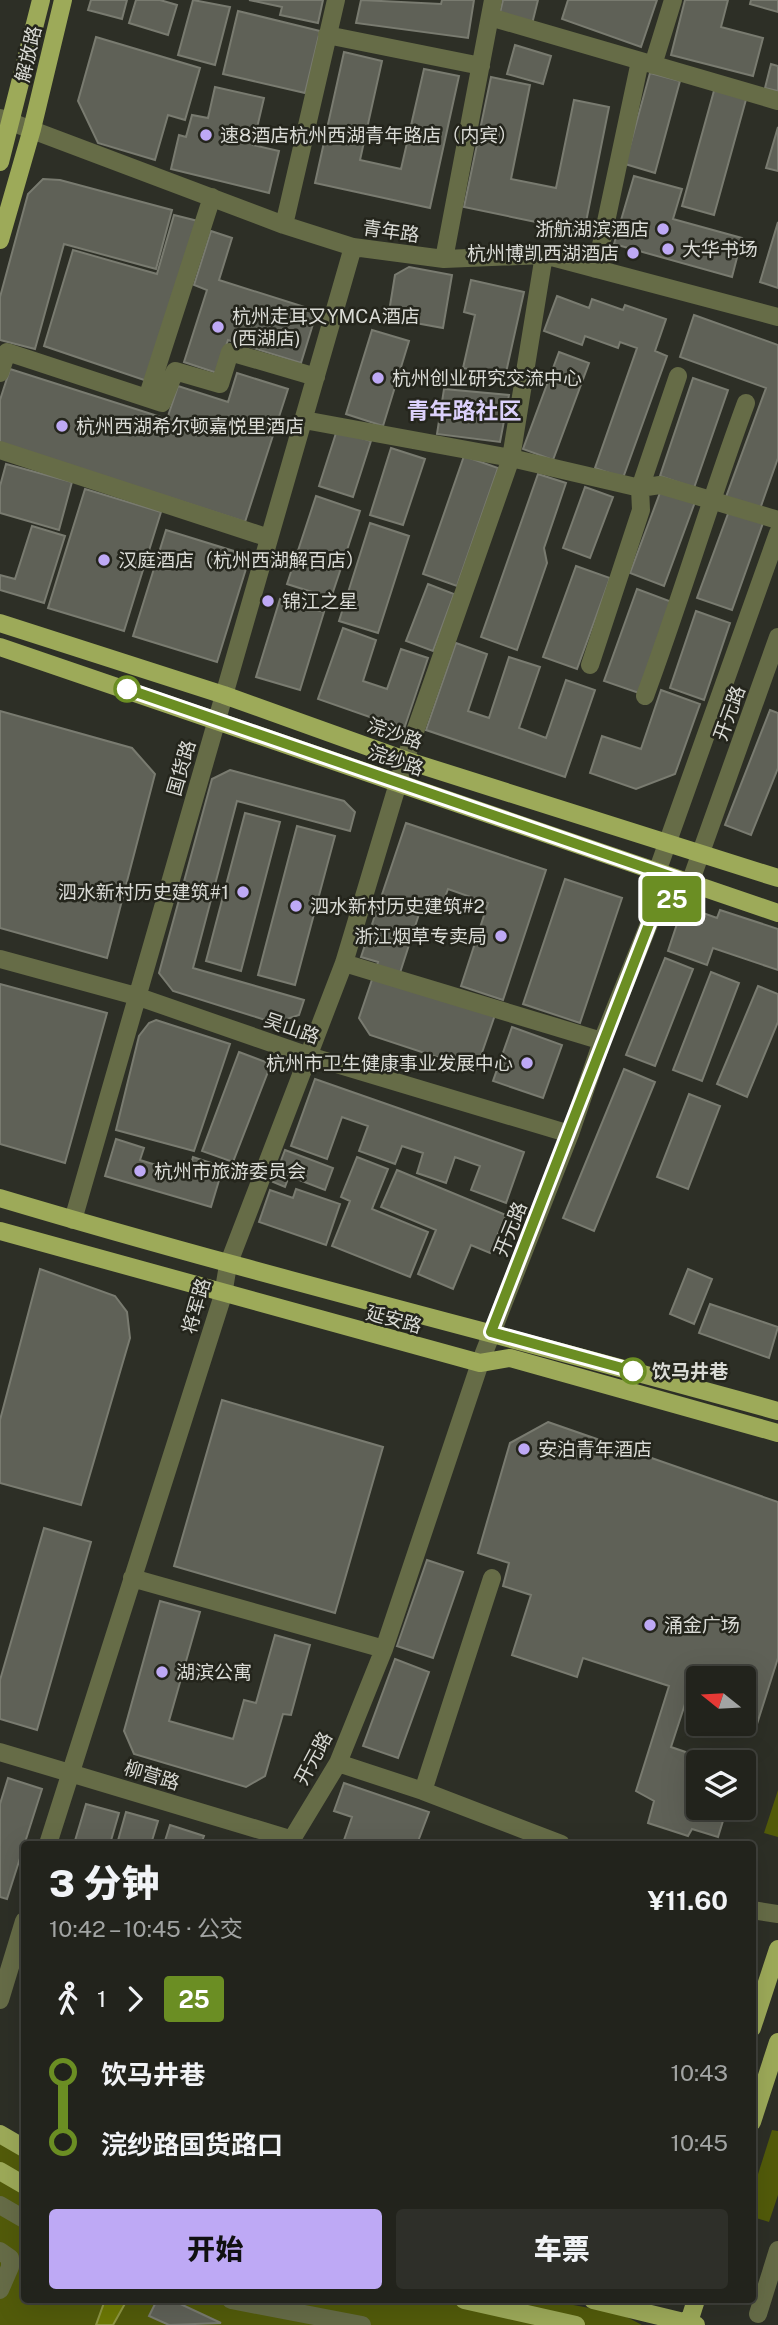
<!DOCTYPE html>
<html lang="zh">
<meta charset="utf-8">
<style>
body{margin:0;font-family:"Public Sans","Noto Sans SC",sans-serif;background:#2e2f29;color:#f1f3f6;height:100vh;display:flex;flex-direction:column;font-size:26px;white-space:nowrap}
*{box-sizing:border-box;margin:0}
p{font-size:23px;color:#a2a4a3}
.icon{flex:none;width:38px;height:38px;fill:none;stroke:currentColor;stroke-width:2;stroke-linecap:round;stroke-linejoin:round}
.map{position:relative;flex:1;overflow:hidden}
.panel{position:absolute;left:21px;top:1841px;width:735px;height:462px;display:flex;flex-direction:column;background:#22231c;border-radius:7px;box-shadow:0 7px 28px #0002,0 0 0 2px #3f403b}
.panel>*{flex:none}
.badge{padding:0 14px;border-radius:5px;font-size:24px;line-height:46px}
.needle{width:46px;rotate:288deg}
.fabs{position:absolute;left:686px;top:1666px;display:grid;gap:14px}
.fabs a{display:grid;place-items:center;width:70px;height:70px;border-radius:7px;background:#22231c;box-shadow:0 7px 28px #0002,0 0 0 2px #3f403b;font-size:35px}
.map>.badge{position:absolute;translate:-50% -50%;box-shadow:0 0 0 4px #fff}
.legs{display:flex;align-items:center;gap:10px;height:77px;padding:0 28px;font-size:23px}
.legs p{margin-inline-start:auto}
.head{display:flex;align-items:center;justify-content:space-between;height:119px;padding:0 28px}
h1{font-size:38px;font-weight:800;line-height:52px}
.button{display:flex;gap:14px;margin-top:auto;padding:14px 28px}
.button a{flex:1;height:80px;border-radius:7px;background:#bea9f5;color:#111;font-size:28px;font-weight:800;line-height:80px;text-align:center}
.button a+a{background:#2e2f29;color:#f1f3f6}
ul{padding:0 28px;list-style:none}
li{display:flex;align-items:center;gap:24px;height:70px;font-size:26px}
li i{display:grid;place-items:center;width:10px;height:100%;margin:0 9px;background:currentColor}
li i::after{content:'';width:18px;height:18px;margin:-9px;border:5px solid;border-radius:50%;background:#22231c}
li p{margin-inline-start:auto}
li:first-child i{background:linear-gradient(#0000 50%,currentColor 0)}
li:last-child i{background:linear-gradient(currentColor 50%,#0000 0)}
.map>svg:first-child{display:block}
.green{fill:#525b0a}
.water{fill:#6d7904;stroke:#8e9643;stroke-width:2}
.building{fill:#5f6157;stroke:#797b70;stroke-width:2}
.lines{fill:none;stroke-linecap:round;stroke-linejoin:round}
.minor{stroke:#666c47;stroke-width:18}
.major{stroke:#9daa59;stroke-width:18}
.line-1-casing{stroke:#fff;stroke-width:16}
.line-1{stroke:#6b8e23;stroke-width:10}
.poi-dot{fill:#bea9f5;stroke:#24251c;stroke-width:2.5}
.stop-1-dot{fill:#fff;stroke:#6b8e23;stroke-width:3.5}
.labels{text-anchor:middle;stroke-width:5;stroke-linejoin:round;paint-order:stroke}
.street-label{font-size:19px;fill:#dadbd6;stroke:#24251c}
.poi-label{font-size:19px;fill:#dadbd6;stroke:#24251c;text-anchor:start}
.stop-label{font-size:19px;font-weight:bold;fill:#dadbd6;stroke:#24251c;text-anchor:start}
.quarter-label{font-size:23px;font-weight:bold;fill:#dcd1fc;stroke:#24251c}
</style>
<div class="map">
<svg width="778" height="2325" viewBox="0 0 778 2325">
<rect width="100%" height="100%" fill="#2d2f26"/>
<path class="green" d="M778,1790V1837L764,1833Z
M772,2130L778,2131V2195L769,2222L753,2217V2190Z
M0,2141L24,2155V2300H547L621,2314L642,2325H0Z"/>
<path class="water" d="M105,2300H127L113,2325H96Z"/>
<path class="building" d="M91,0H127L122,19L88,10Z
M136,0H160L177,5L168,35L129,23Z
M193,0L230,7L215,65L178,55Z
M249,0H323L318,23L280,15L282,7Z
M361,0L441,4L442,0H474L468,38L356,23Z
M503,0H538L532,24L499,17Z
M568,0H657L641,47L562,19Z
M685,0H728L721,27L763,38L753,76L671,55Z
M751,0H778V12L750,4Z
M238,11L320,31L305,93L223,74Z
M96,37L200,68L185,120L168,115L155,160L98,143L78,101Z
M515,45L551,56L543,84L507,74Z
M344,52L382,61L360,160L401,169L424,69L459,76L430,208L315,183Z
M771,64L778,66V91L765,88Z
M650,73L680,81L655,173L625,164Z
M491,77L530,85L511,179L556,188L574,100L609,107L584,232L464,207Z
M215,87L264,98L253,145L279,151L269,193L171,169L179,135L186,137L192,115L208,118Z
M715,87L747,96L714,215L682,206Z
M778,127V171L766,168Z
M634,176L682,189L673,219L742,238L732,277L614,244Z
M43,179L60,180L172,210L156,269L64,244L35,349L0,340V297L28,194Z
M174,215L202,222L150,382L44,346L73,250L157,274Z
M778,222V288L760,282Z
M211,231L232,238L219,280L317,311L301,363L228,340L217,373L184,362L207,290L194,285Z
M409,267L452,275L443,328L388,318L395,275Z
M471,280L524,292L505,377L463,368L475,315L464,312Z
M557,296L589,308L592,299L623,310L625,305L666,319L655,351L667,356L623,478L595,468L637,348L620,342L618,348L585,336L582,345L544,331Z
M694,315L778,345V458L760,509L726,497L766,388L680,357Z
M372,330L409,341L383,426L346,414Z
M559,352L589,363L553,460L523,449Z
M10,369L167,419L178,386L228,402L237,373L288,389L245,522L0,443V400Z
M693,378L728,390L694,488L660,476Z
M444,389L509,395L500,442L437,434Z
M337,430L371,441L353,497L319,486Z
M391,448L425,459L403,525L370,515Z
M464,456L498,468L457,586L423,574Z
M6,464L72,482L59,530L0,513V486Z
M538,474L566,483L544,548L547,563L517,650L481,637Z
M585,487L613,497L590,558L563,548Z
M85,489L161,512L124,631L48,608Z
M661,490L695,502L664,586L630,573Z
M316,496L360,511L331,598L287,584Z
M729,511L763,523L732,610L697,598Z
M370,523L409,536L378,633L339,621Z
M32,526L65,536L44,603L0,590V575L15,579Z
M166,530L250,556L217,662L133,636Z
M576,566L610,578L577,669L543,657Z
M428,584L454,594L433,651L406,641Z
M637,589L672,602L639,693L604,681Z
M280,599L324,612L300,690L256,677Z
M696,611L730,623L704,700L670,688Z
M343,628L376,640L363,681L387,689L401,649L428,658L404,729L318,699Z
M456,643L487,654L468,711L489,718L509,657L540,667L519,728L546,738L566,680L595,690L565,777L426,730Z
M661,690L700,704L675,774L636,789L590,773L602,736L641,749Z
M770,710L778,713V768L751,835L725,825Z
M0,711L132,748L155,774L107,958L0,928Z
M230,770L344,801L355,812L350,831L237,801L193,968L304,1000L299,1015L275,1023L173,991L159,973L212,779Z
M245,813L280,822L241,971L206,961Z
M406,823L546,870L503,1000L461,986L488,903L448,889L439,914L421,908L398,979L496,1012L476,1070L370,1035L359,1018L378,962L361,957Z
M297,826L335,836L295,985L258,975Z
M565,879L622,898L580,1023L523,1004Z
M683,906L717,918L720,910L778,929V970L713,948L707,965L668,951Z
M665,958L693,969L655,1066L626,1055Z
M711,972L739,983L702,1081L673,1070Z
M0,984L107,1013L65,1163L0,1144Z
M758,986L778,994V1022L747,1097L717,1084Z
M156,1020L230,1044L194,1151L116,1130L139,1036L149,1023Z
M512,1027L562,1045L543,1098L493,1081Z
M239,1052L271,1064L233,1162L202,1151Z
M624,1069L655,1082L594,1231L563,1218Z
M315,1079L524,1152L506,1203L471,1190L480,1166L455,1157L446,1183L417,1173L423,1153L402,1146L395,1164L359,1151L368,1126L342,1117L327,1159L291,1146Z
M689,1094L720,1106L688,1189L657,1177Z
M116,1139L144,1148L140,1160L188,1175L193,1157L223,1167L211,1207L105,1176Z
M285,1150L333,1168L325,1190L289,1176L285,1187L273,1182Z
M357,1157L388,1169L372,1209L428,1232L410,1277L332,1246L350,1201L341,1197Z
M397,1170L506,1215L490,1253L471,1245L453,1289L418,1274L436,1230L381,1207Z
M296,1189L340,1204L326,1245L259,1222L270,1190L293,1198Z
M40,1269L115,1296L127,1312L130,1338L81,1505L0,1483V1420Z
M688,1269L712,1279L694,1324L670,1314Z
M710,1304L778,1327L769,1358L699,1333Z
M222,1400L383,1447L335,1613L174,1566Z
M548,1422L778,1502V1658L757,1724L744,1720V1678H698V1705L686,1701L671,1747L715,1762H698V1808H727L718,1837L692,1829L688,1836L648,1823L654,1801L636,1791L669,1686L583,1658L577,1677L512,1655L531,1595L503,1586L509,1563L478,1553L510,1443Z
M44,1528L91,1542L37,1730L0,1719V1680Z
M427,1560L463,1572L433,1658L397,1646Z
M160,1601L200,1612L169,1721L233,1739L244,1700L256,1703L275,1635L310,1645L291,1715L283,1714L265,1776L246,1787L134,1754L124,1731Z
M395,1659L429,1672L398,1758L363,1746Z
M8,1778L42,1789L7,1899L0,1897V1804Z
M344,1783L429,1812L417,1844L343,1843L352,1817L334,1811Z
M86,1804L119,1813L110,1844H74Z
M126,1812L158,1821L151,1844H117Z
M170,1825L204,1836L201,1844H164Z
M157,2300H172L221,2323L169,2325L149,2316Z"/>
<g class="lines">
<path class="minor" d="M490,17L778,101
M327,35L481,66
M653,65L673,0
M0,118L284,225L353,247L444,259L544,255L778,317
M284,225L336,0
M444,259L493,0
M596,269L640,61
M0,373L7,352L162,403L175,371L220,384L230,352L316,377
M147,398L212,197
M304,420L511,458L640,488L660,485L778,520
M0,450L269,538
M590,665L641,510L640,488L678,376
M645,696C681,599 710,500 746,403
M657,872L778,533
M0,959L136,996L306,1055L570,1134
M344,963L602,1041
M73,1220L353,247
M132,1578L384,1649
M0,1752L290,1839
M338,1763L423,1791L561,1844
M423,1791L492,1578
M48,1844L223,1295L228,1265L344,963L405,760L511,458L544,255
M289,1844L338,1763L384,1649L480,1363L570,1134L602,1041L651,919L690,883L778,637
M752,1910L778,1914
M0,2000L24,1921
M0,2205L24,2219
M0,2251L10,2258V2267L0,2290
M231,2300L362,2325
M758,2314L778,2250"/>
<path class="major" d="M0,162L41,0
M0,240L32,129L63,0
M0,623L224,695L405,760L778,878
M0,647L778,913
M0,1198C258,1275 519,1339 778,1411
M0,1231L480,1363L510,1358L778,1433
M752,2028L778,1949
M752,2122L778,2042
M0,2134L24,2148
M0,2171L24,2185
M464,2300L576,2325
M593,2300L696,2325
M688,2325L696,2300"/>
</g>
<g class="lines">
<defs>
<path id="line-1" d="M127,689L690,883L651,919L491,1332L633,1371"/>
</defs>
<use href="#line-1" class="line-1-casing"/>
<use href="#line-1" class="line-1"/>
</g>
<g class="poi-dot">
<circle cx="206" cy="135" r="7"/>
<circle cx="663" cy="229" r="7"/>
<circle cx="668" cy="249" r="7"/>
<circle cx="633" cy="253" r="7"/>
<circle cx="218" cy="327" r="7"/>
<circle cx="378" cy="378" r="7"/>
<circle cx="62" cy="426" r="7"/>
<circle cx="104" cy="560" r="7"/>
<circle cx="268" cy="601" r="7"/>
<circle cx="243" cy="892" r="7"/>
<circle cx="296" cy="906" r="7"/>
<circle cx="501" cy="936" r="7"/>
<circle cx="527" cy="1063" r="7"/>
<circle cx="140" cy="1171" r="7"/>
<circle cx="524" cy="1449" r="7"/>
<circle cx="650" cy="1625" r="7"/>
<circle cx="162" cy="1672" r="7"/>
</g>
<g class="stop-1-dot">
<circle cx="127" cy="689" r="12"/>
<circle cx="633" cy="1371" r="12"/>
</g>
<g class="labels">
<g class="street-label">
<text transform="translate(28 54) rotate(-77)" y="7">解放路</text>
<text transform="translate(391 231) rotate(8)" y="7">青年路</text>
<text transform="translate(729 713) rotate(-70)" y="7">开元路</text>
<text transform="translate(395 733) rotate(19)" y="7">浣沙路</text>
<text transform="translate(396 760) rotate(19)" y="7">浣纱路</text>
<text transform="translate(181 768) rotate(-74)" y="7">国货路</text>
<text transform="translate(292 1028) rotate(19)" y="7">吴山路</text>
<text transform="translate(510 1229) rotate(-68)" y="7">开元路</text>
<text transform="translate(196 1306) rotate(-74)" y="7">将军路</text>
<text transform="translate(394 1319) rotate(15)" y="7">延安路</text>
<text transform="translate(313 1758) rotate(-62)" y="7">开元路</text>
<text transform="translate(152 1775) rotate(17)" y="7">柳营路</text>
</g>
<g class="poi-label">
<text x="220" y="142">速8酒店杭州西湖青年路店（内宾）</text>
<text x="649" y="236" text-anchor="end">浙航湖滨酒店</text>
<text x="682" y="256">大华书场</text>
<text x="619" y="260" text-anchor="end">杭州博凯西湖酒店</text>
<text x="232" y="323">杭州走耳又YMCA酒店<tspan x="232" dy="22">(西湖店)</tspan></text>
<text x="392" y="385">杭州创业研究交流中心</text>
<text x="76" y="433">杭州西湖希尔顿嘉悦里酒店</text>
<text x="118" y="567">汉庭酒店（杭州西湖解百店）</text>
<text x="282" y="608">锦江之星</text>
<text x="229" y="899" text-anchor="end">泗水新村历史建筑#1</text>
<text x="310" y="913">泗水新村历史建筑#2</text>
<text x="487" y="943" text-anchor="end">浙江烟草专卖局</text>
<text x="513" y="1070" text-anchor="end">杭州市卫生健康事业发展中心</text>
<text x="154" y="1178">杭州市旅游委员会</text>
<text x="538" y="1456">安泊青年酒店</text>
<text x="664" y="1632">涌金广场</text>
<text x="176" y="1679">湖滨公寓</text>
</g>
<g class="stop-label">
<text x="652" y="1378">饮马井巷</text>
</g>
<g class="quarter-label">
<text x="464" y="419">青年路社区</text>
</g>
</g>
</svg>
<div class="fabs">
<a><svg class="needle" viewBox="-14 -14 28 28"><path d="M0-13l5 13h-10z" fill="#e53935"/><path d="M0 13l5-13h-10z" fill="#a2a4a3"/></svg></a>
<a><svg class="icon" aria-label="layers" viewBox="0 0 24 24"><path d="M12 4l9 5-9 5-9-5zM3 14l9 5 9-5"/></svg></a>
</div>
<b class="badge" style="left:672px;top:899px;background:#6b8e23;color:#fff">25</b>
<section class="panel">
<div class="head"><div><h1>3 分钟</h1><p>10:42 – 10:45 · 公交</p></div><b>¥11.60</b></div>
<div class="legs"><svg class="icon" aria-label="walk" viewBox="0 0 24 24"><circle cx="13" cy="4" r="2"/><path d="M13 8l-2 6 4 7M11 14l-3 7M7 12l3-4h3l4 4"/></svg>1<svg class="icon" aria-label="forward" viewBox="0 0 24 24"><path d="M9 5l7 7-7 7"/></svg><b class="badge" style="background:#6b8e23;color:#fff">25</b></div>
<ul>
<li><i style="color:#6b8e23"></i><b>饮马井巷</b><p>10:43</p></li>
<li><i style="color:#6b8e23"></i><b>浣纱路国货路口</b><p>10:45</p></li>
</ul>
<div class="button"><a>开始</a><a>车票</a></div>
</section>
</div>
